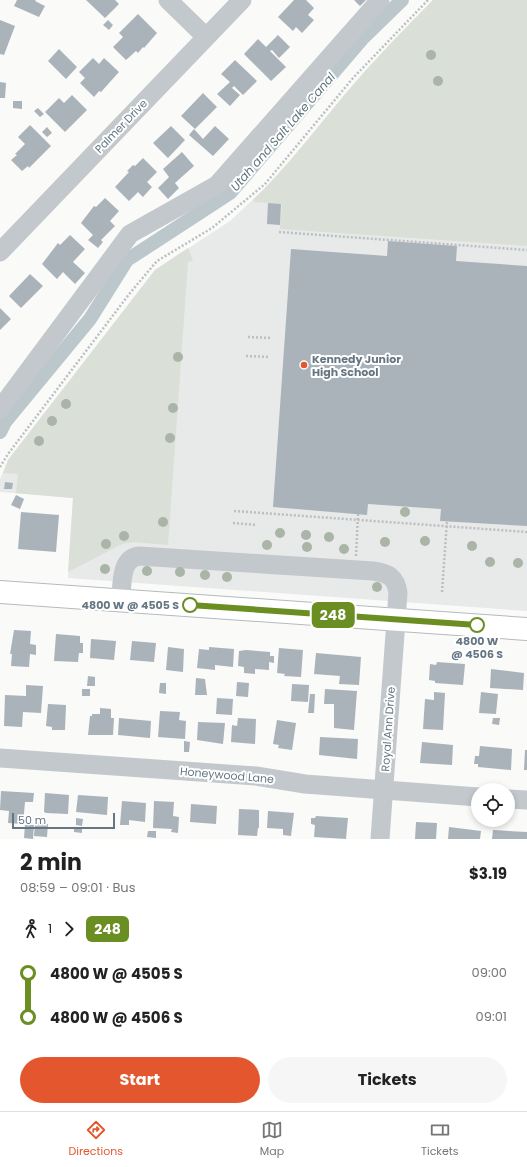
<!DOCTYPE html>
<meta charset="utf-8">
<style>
body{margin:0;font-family:Poppins,sans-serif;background:#f6f6f6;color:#222;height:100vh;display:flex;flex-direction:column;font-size:15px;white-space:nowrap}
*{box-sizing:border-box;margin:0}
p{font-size:13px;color:#767676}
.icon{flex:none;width:22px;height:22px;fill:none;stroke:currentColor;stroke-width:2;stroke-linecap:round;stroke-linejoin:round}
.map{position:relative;height:839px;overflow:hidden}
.sheet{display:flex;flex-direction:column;background:#fff;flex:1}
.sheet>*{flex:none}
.badge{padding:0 8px;border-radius:6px;font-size:14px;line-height:26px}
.buttons{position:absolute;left:471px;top:783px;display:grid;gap:8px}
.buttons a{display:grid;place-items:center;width:44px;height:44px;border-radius:50%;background:#fff;box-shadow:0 2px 6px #0003;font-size:20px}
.scale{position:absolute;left:12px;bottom:10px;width:103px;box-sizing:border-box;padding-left:4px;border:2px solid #657683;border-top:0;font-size:11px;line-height:14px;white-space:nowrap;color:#657683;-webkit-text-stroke:3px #fff;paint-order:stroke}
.map>.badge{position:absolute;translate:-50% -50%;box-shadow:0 0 0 2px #fff}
.legs{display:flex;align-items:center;gap:6px;height:44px;padding:0 20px;font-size:13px}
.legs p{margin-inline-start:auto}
.headline{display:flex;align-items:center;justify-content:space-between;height:68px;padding:0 20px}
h1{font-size:22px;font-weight:700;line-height:30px}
.primary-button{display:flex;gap:8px;margin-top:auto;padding:8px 20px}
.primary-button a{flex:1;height:46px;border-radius:24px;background:#e4572e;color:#fff;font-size:16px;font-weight:700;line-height:46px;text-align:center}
.primary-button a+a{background:#f6f6f6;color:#222}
ul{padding:0 20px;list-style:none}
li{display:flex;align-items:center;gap:14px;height:44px;font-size:15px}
li i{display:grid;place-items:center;width:6px;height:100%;margin:0 5px;background:currentColor}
li i::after{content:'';width:10px;height:10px;margin:-5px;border:3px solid;border-radius:50%;background:#fff}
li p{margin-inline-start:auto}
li:first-child i{background:linear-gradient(#0000 50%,currentColor 0)}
li:last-child i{background:linear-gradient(currentColor 50%,#0000 0)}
.menu{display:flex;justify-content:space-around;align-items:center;height:56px;border-top:1px solid #e0e0e0;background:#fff;font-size:11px;color:#767676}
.menu a{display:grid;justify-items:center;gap:2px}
.menu .selected{color:#e4572e}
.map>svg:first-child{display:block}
.built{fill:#e8e9e9}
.green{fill:#dadfd7}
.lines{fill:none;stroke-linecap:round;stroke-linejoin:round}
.canal{stroke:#bbc7cb;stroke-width:14}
.building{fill:#aab3b9}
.major-casing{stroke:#b5babe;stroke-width:24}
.path{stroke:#bbbfc2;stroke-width:2.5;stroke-dasharray:2 2;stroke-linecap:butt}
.minor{stroke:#c3c8cc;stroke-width:19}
.major{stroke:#fff;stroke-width:22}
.tree{fill:#aab4a7}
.line-1-casing{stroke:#fff;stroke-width:9}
.line-1{stroke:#6b8e23;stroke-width:6}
.poi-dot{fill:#e4572e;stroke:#fff;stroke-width:1.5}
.stop-1-dot{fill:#fff;stroke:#6b8e23;stroke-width:2}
.labels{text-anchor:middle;stroke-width:4;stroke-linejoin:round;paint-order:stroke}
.street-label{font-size:11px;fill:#657683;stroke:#fff}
.poi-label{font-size:11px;font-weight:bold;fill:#657683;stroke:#fff;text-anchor:start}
.stop-label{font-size:11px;font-weight:bold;fill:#657683;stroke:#fff;text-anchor:end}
.water-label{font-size:12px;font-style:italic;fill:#60757c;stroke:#fff}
</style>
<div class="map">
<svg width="527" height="839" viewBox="0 0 527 839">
<rect width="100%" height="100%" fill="#fafaf8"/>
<path class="built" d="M433,0H527V611L68,578L73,498L0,492V479L8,460L155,270L230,221L278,176L347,93L390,44Z"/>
<path class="green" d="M433,0H527V246L280,229L282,204L255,202L253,200C287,167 315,130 345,94C373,61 403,30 433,0Z
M188,248L193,260L188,262L168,545L133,542L122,544L68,572L73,498L16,493L18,474L3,473L8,460L155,270Z"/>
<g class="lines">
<path class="canal" d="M0,432L5,422L90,319L127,260L230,193L363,38L402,0"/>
</g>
<path class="building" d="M17,0H36L35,1L45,6L39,17L14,6Z
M86,0H115L119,4L105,18Z
M294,0H306L314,8L308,15L314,20L302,33L296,27L293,31L278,17Z
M354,0H366L360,6Z
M138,14L157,33L144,48L143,47L138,53L136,51L126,60L113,47L123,37L119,33Z
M0,20L15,26L4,55L0,54Z
M108,20L113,25L109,30L103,25Z
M278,35L290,47L279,58L272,50L270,51L286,67L271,81L244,54L258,39L266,47Z
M59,49L77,67L66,79L48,61Z
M93,58L99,64L104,58L119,72L101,92L99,91L94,97L80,83L85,78L79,72Z
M235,60L257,81L243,95L234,86L232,88L240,95L230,106L217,94L230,82L221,74Z
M0,82L6,83L5,98H0Z
M203,93L217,107L195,129L181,116Z
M72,95L87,110L65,132L45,112L59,98L64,103Z
M13,101H22V109L13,108Z
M38,108L44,114L40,117L34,111Z
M30,125L51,146L29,168L28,166L22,171L11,160L17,155L15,154L25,144L18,137Z
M171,126L185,140L168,158L153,143Z
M215,126L229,139L213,156L189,135L194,129L203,139Z
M47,127L52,133L47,137L42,132Z
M182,152L194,166L175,183L179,188L168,199L158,188L169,177L163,169Z
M143,158L157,172L147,182L152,187L143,197L138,192L129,201L115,187L129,172L127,171L133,165L135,166Z
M105,198L119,211L110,221L115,226L101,240L103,242L98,248L88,240L93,235L81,223L94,206L96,207Z
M268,203L281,204L280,225L267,224Z
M70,235L85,249L73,262L85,273L75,284L63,272L57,279L42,264L58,243L60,245Z
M388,241L457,246L456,261L527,266V526L440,521L441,509L368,504L367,515L273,507L291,249L387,256Z
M30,274L43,286L21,308L9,296Z
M0,308L11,319L0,330Z
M5,482L13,483L12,489H4Z
M16,495L24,499L20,509L11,505Z
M21,512L59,515L56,552L18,549Z
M14,630L31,631L30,644L36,645V655L30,654L29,667L11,666L12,654H10Z
M56,634L80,636V643H83V653H79L78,662L54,661Z
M91,639L116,641L114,660L90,658Z
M132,641L156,643L154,662L130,660Z
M168,647L184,649L183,672L166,670Z
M209,647L234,649L233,667L215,665V670L197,668L199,649L209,650Z
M279,648L303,650L301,677L284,676L285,674L277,673Z
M246,650L270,652V656H274V663L269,662V670L255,669V674L244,673V667L238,666L239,651Z
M316,653L361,657L359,685L339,684L340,676L314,674Z
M437,662L465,664L463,685L435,683V681L429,680L430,664L436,665Z
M491,669L524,673L523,690L490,688Z
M88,676L95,677V686H87Z
M196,678L205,679L207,695H195Z
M237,682L249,683L248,697L236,696Z
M160,683H166V694L159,693Z
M292,684L309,685L308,702L291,701Z
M26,685L43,686L41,713L23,712L22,727L4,726L5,695L26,696Z
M82,689H90V696H82Z
M325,689L357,691L354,730L334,728V704H324Z
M434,692L445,693L443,730L423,729L425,699L434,700Z
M481,692L498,694L496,714L479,713Z
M310,694H315L314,713H308Z
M217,698L233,699L232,715L216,714Z
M48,704L66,705L65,730H52V727L46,726Z
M100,708L111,709V718H114L113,735H88L90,716H92V714H100Z
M160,711L180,712L179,720L186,721L185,739L158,737Z
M119,718L151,721L150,738L118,735Z
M238,718L256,719L255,744L231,742L232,725L237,726Z
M493,718H500L499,725L492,724Z
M277,720L296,723L292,750L278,748L279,745L273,744Z
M198,722L225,723L223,744L197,740Z
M320,737L358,739L357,759L319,755Z
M184,741L190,742L189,752H184Z
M422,742L453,745L452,765L420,763Z
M480,746L512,749L511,770L478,767V764H474L475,756H479Z
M525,750H527V770H524Z
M1,791L34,793L33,802H25L23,824L8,823L9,811L0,810Z
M45,793L69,795L68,814L46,813L44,812Z
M78,795L108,797L107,815L76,812Z
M122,801L146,803L145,822L129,820V825H120Z
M154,801L174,802L173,816L179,817L178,833L171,832L172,829L153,828Z
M191,804L217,806L216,824L190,822Z
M239,809L259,810V828H258L257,836L238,835Z
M268,811L294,813L291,836L283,835V829L267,828Z
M316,816L348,818L346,839L314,837L315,825L311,824V818H315Z
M76,818L83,819L82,826L76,825Z
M416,822L437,823L436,839H415Z
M35,823L48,824L47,837L34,836Z
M25,825H34L33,839L24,838Z
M74,827H82V833L74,832Z
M449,827L481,831L480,839H448Z
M493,830L527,832V839H492Z
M148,831H156V838L147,837Z"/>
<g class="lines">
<defs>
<path id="major" d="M0,592L527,629"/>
</defs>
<use href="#major" class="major-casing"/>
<path class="path" d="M279,232L527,250
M248,337L272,338
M246,356L270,357
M0,467L8,454L130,293L157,261L212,228L265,184L353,78L428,0
M234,511L527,532
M233,523L257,525
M356,556L358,514
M442,592L447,521"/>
<path class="minor" d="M168,0L206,37
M0,252L242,0
M0,409L130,234L217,185L380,0
M121,600C122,586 120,558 139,556L373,571C388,573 396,577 398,593L380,839
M0,758L256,776L305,784L478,797
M508,799L527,800"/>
<use href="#major" class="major"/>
</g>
<g class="tree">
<circle cx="431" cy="55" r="5"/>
<circle cx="438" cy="81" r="5"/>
<circle cx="178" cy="357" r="5"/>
<circle cx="66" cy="404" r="5"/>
<circle cx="173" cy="408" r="5"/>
<circle cx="52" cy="421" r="5"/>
<circle cx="170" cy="438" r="5"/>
<circle cx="39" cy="441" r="5"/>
<circle cx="405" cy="512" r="5"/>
<circle cx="163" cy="522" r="5"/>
<circle cx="280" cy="533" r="5"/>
<circle cx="306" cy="535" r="5"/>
<circle cx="124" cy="536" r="5"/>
<circle cx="329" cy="537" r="5"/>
<circle cx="425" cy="541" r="5"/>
<circle cx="385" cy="542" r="5"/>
<circle cx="106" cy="544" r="5"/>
<circle cx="267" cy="545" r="5"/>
<circle cx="472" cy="546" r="5"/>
<circle cx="307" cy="547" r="5"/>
<circle cx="344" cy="549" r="5"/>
<circle cx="490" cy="562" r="5"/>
<circle cx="518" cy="563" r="5"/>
<circle cx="105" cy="569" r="5"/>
<circle cx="147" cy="571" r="5"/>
<circle cx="180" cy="572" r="5"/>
<circle cx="205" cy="575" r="5"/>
<circle cx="227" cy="577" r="5"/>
<circle cx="377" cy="587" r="5"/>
</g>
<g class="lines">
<defs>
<path id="line-1" d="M190,605L477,625"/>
</defs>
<use href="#line-1" class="line-1-casing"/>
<use href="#line-1" class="line-1"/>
</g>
<circle class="poi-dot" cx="304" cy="365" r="4"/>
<g class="stop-1-dot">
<circle cx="190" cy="605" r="7"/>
<circle cx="477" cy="625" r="7"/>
</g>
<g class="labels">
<g class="street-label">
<text transform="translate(121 126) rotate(-46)" y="4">Palmer Drive</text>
<text transform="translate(388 729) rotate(-86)" y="4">Royal Ann Drive</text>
<text transform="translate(227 775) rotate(5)" y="4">Honeywood Lane</text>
</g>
<g class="poi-label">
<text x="312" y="363">Kennedy Junior<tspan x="312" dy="13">High School</tspan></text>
</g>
<g class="stop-label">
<text x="179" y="609">4800 W @ 4505 S</text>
<text x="477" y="645" text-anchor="middle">4800 W<tspan x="477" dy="13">@ 4506 S</tspan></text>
</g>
<g class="water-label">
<text transform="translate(283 132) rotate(-49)" y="4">Utah and Salt Lake Canal</text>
</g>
</g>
</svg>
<div class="buttons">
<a><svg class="icon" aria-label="locate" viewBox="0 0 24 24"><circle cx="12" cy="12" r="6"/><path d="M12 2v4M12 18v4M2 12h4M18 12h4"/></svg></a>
</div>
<div class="scale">50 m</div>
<b class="badge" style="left:333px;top:615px;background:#6b8e23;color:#fff">248</b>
</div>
<section class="sheet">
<div class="headline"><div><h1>2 min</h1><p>08:59 – 09:01 · Bus</p></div><b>$3.19</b></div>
<div class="legs"><svg class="icon" aria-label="walk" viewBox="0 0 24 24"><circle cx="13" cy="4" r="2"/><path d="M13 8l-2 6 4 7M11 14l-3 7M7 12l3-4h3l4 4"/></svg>1<svg class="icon" aria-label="forward" viewBox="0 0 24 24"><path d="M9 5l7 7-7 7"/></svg><b class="badge" style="background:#6b8e23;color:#fff">248</b></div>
<ul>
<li><i style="color:#6b8e23"></i><b>4800 W @ 4505 S</b><p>09:00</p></li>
<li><i style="color:#6b8e23"></i><b>4800 W @ 4506 S</b><p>09:01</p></li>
</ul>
<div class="primary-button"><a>Start</a><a>Tickets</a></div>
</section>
<nav class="menu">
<a class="selected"><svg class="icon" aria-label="directions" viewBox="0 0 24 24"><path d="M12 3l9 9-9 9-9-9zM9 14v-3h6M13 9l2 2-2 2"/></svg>Directions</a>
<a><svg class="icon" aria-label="map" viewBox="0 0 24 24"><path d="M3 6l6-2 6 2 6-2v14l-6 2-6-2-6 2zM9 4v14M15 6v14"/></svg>Map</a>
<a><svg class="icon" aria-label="tickets" viewBox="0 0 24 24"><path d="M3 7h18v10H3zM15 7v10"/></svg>Tickets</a>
</nav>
